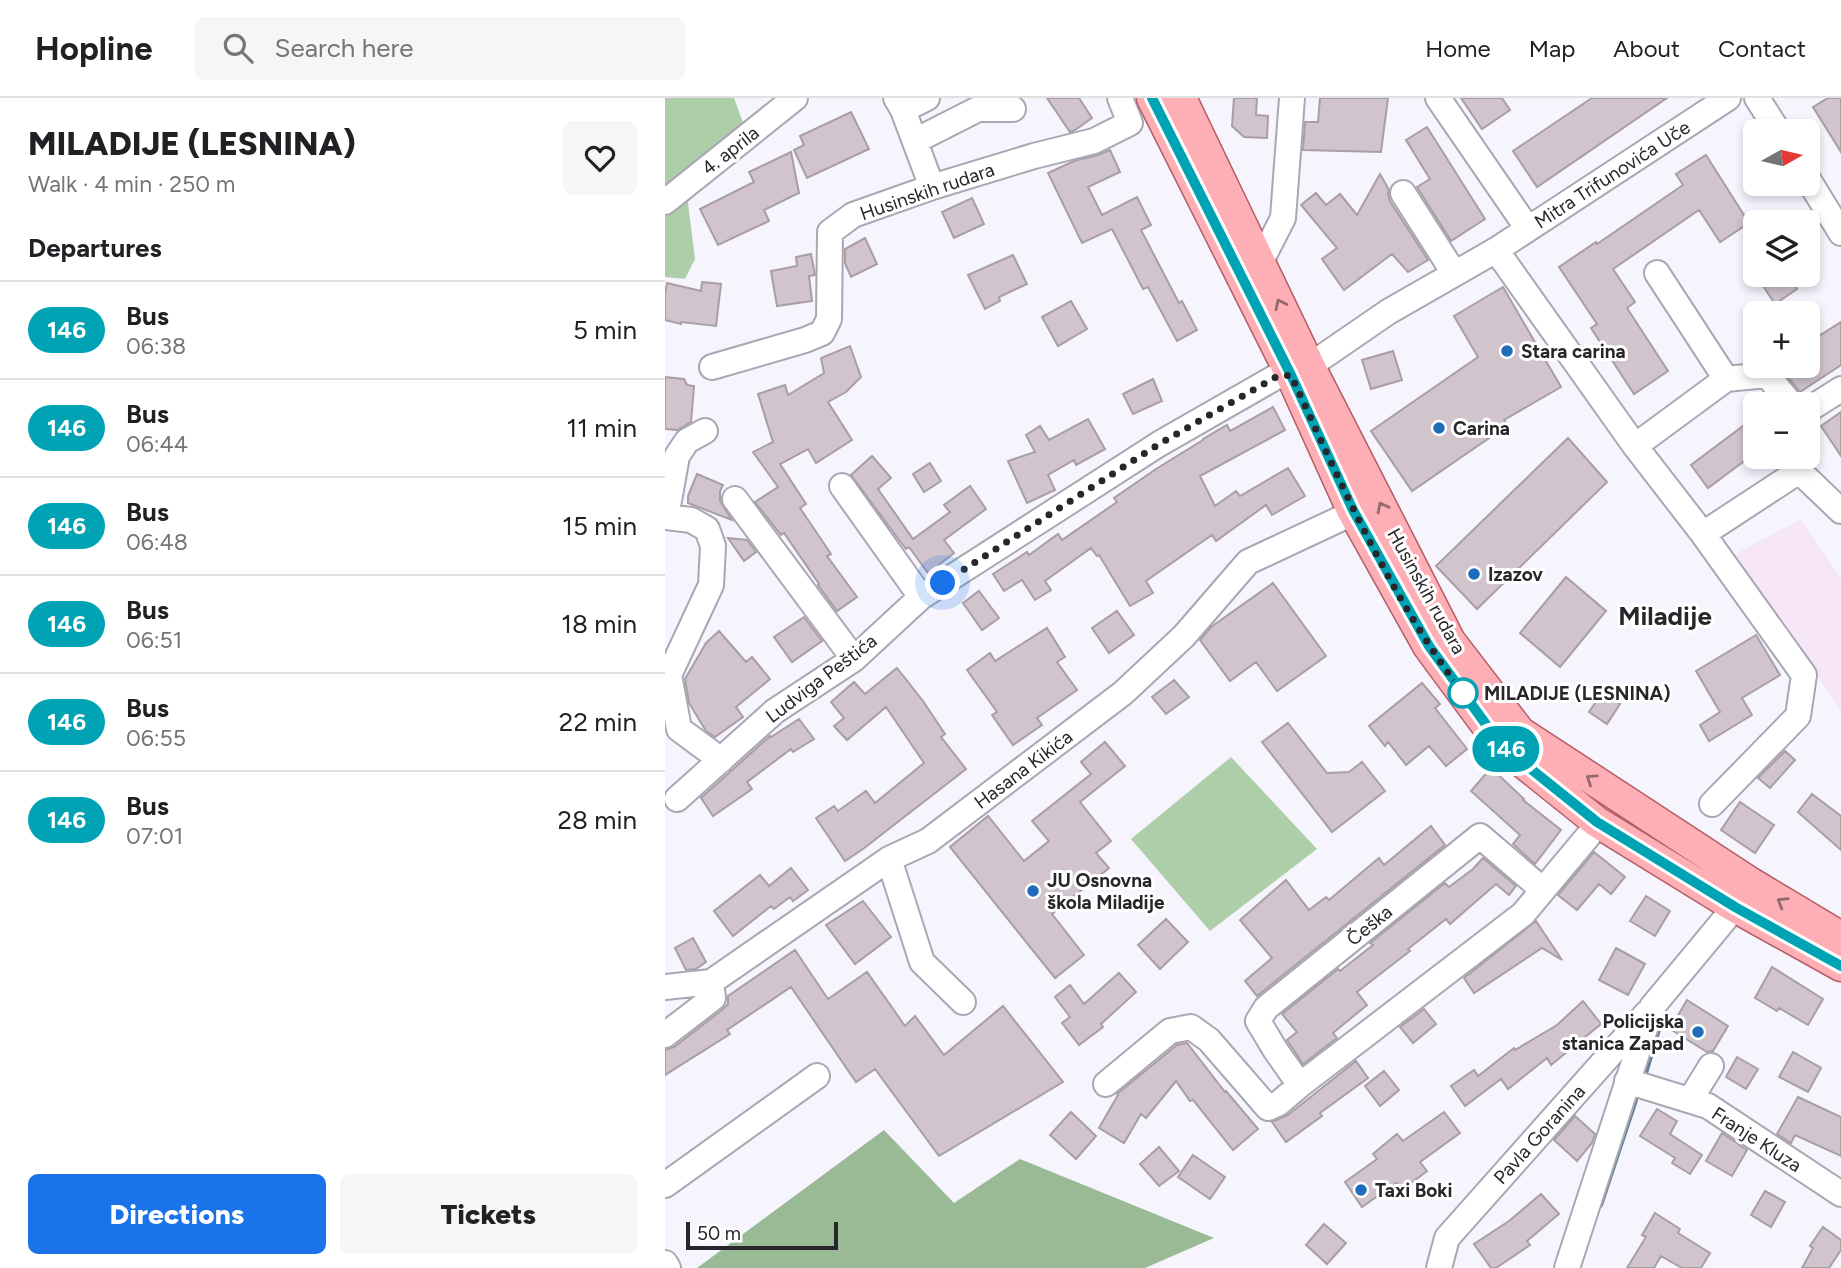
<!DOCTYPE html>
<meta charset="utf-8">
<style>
body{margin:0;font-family:Figtree,sans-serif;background:#f6f6f6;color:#202124;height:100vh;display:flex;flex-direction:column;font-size:26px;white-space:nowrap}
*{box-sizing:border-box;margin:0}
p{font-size:23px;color:#757577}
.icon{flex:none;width:38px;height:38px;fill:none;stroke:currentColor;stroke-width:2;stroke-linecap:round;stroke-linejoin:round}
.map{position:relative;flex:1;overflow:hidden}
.details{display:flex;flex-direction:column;background:#fff;width:665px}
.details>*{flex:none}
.badge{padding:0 14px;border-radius:23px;font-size:24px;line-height:46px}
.needle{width:46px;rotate:82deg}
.buttons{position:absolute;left:1078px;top:21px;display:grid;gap:14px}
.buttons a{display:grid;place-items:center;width:77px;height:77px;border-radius:10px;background:#fff;box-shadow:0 4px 10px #0003;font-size:35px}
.scale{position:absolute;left:21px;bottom:18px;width:152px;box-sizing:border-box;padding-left:7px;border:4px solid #27262b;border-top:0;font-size:19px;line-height:24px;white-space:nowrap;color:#27262b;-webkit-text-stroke:5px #fff;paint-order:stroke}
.you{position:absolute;width:35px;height:35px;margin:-18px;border:5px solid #fff;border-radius:50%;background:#1a73e8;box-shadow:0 0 0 10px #1a73e833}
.map>.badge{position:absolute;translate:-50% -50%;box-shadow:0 0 0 4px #fff}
h2{padding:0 28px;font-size:26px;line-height:63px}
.round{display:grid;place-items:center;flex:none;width:74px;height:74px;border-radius:10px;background:#f6f6f6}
.head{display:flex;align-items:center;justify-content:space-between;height:119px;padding:0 28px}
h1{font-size:33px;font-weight:800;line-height:52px}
.primary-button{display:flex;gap:14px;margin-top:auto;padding:14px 28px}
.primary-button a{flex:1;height:80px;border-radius:10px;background:#1a73e8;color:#fff;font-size:28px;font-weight:800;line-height:80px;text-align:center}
.primary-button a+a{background:#f6f6f6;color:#202124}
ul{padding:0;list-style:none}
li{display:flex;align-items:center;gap:21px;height:98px;padding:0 28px;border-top:2px solid #e0e0e0}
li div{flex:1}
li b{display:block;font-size:26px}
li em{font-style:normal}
li .badge{min-width:77px;font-weight:700;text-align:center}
header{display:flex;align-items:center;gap:42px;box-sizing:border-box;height:98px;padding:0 35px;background:#fff;border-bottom:2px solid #e0e0e0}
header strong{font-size:33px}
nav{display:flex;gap:38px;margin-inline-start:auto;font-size:24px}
.search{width:490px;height:63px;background:#f6f6f6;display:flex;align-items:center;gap:18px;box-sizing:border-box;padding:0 24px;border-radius:10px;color:#757577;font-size:26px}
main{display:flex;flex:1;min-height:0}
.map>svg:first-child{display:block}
.industrial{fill:#f6e6f8}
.green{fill:#aeceaa}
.forest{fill:#9aba95}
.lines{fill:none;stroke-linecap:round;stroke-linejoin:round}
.stream{stroke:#648297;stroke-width:6}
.building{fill:#d1c4cd;stroke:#a99da6;stroke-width:2}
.minor-casing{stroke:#aaa7b4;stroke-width:28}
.major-casing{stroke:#b35d65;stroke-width:33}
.minor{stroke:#fff;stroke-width:24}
.major{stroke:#feafb5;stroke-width:30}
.oneway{stroke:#926a70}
.line-casing{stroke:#fff;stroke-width:16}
.line{stroke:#00a3b4;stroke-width:10}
.walk{stroke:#27262b;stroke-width:7;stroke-dasharray:0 12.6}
.poi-dot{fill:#1f6cbb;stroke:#fff;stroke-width:2.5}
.stop-dot{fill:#fff;stroke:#00a3b4;stroke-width:3.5}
.labels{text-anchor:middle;stroke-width:6;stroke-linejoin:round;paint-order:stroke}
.street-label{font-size:19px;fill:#27262b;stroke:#fff}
.poi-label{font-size:19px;font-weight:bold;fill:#27262b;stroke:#fff;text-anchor:start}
.stop-label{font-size:19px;font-weight:bold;fill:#27262b;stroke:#fff;text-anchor:start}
.district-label{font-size:26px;font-weight:bold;fill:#27262b;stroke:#fff}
</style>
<header>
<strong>Hopline</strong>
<div class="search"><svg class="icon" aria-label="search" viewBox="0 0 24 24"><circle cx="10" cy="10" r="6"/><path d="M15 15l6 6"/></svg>Search here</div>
<nav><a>Home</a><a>Map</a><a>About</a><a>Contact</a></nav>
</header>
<main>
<section class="details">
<div class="head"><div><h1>MILADIJE (LESNINA)</h1><p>Walk · 4 min · 250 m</p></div><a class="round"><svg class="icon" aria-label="heart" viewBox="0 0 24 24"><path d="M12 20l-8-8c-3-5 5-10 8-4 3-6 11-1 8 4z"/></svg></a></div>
<h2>Departures</h2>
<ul>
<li><span class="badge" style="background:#00a3b4;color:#fff">146</span><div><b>Bus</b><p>06:38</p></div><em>5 min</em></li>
<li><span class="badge" style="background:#00a3b4;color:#fff">146</span><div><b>Bus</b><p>06:44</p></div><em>11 min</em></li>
<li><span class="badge" style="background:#00a3b4;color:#fff">146</span><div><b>Bus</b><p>06:48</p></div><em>15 min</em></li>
<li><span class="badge" style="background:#00a3b4;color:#fff">146</span><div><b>Bus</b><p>06:51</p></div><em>18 min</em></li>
<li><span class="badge" style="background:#00a3b4;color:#fff">146</span><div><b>Bus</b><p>06:55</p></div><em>22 min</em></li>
<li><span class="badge" style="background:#00a3b4;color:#fff">146</span><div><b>Bus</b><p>07:01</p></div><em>28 min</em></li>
</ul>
<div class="primary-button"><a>Directions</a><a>Tickets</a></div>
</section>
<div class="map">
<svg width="1176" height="1170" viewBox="0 0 1176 1170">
<rect width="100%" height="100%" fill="#f6f4fd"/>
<path class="industrial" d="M1136,421L1176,480V614L1070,456Z"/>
<path class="green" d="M0,0H69L83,38L22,97L30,161L20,181L0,179Z
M566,659L652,751L545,833L466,741Z"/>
<path class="forest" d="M219,1032L289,1105L355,1061L549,1140L480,1170H32Z"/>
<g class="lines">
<path class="stream" d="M978,982L1000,908
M935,1107L970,1002"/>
</g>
<path class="building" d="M382,0H414L427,20L410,32L405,34Z
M569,0H592L591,17L603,18L602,40L579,39L567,28Z
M655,0H723L716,54L638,52L640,24H653Z
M796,0H837L845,12L817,31Z
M927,0H1002L872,89L848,53Z
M1163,0H1176V54L1148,9Z
M186,14L204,51L142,80L129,52L139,47L135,38Z
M762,29L820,121L786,143L752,89L765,81L741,42Z
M445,52L455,74L423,89L437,117L472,99L486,127L476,132L514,205L517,203L532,232L512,243L483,189L478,191L447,131L417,145L383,75L409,63L433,57Z
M126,54L134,95L99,112L104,123L53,147L35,111L89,84L84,74Z
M1041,57L1084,125L1055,144L1034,112L948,171L970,204L962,210L1003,273L969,296L926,230L932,226L894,169L931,144L932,146L1018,87L1011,76Z
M715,76L724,92L723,96L725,103L763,162L743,174L727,156L679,192L657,161L672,150L636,107L651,95L661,107L675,96L692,117Z
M307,100L319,126L289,140L277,114Z
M200,140L212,166L186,179L180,165V151Z
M146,156L150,177L144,178L147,203L112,208L106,173L132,168L131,159Z
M348,157L362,186L334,199L335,203L320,211L303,177Z
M1091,177H1123L1132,191L1110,206Z
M37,184L56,186L51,228L16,224V226L0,222V196L2,185L36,193Z
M838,189L896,289L839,322L843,327L747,393L706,333L813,259L789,218Z
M406,203L422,231L393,248L377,219Z
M1176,224V267L1135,294L1114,268H1143V245Z
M185,248L196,279L181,294L163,304L187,342L151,365L143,351L115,366L141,406L135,410L166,456L162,458L192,499L172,513L153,487L154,486L119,435L116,437L90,404L113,389L88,354L108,344L93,296L120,287L123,297L159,275L156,260Z
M728,253L737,282L706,291L697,262Z
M0,279L19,281L22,287L29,288L26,324L12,332L0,331Z
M488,281L497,303L468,316L458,296Z
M608,309L620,332L535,378L550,408L571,393L575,398L623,370L640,398L607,417L601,407L551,443L547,437L481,483L488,495L465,508L434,457L432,458L426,450L380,483L386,492L370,502L357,482L339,493L328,476L362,454L364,457L393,436L397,442L452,404L449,400L491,371L538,342V341L562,327L565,333Z
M1176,314V358L1156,328Z
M1090,319V355L1043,390L1026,367Z
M423,321L440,351L411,367L409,362L383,377L390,392L362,405L343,363L370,354L361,337L375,328L384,342Z
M903,340L942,384L812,511L771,468Z
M207,358L226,380L213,391L248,441L285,414L279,407L305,388L321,411L279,442L289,455L263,475L244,449L241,451L237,446L186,377Z
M265,365L276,383L259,394L248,376Z
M32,376L58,387L55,393V403L67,422L23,405V398Z
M63,440L82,442L91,454L79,463Z
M901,479L941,513L895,569L855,535Z
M608,485L661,558L612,593L591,564L565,583L535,542L546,529Z
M314,493L334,520L317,532L298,505Z
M452,513L469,537L444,555L427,530Z
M139,519L157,543L127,564L109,539Z
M382,530L400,559L392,564L412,592L372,620L377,627L348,647L327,617L332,614L302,572L325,555L330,563Z
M54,533L81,564L87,559L105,581L71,609L78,619L50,639L41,633L24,605L20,581L41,545Z
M1091,537L1115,577L1077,600L1087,617L1044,643L1035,627L1055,614L1031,573Z
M232,570L258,603L280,636L276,639L301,671L198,751L180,763L151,720L169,708L173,713L201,693L210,705L259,665L221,609L182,642L169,628L179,620L166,604L189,584L200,596Z
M509,582L524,599L501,616L487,599Z
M757,585L775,606L770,610L802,651L781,668L764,648L741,667L723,644L720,648L704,628Z
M937,595L955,606L942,626L924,614Z
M134,621L149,641L128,654L126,651L82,684L87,691L48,718L36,700L105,638L106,639Z
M623,625L662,675L684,674L697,664L720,693L667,734L597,644Z
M440,644L460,668L415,704L446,743L431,755L444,770L387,816L419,857L390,880L285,749L323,718L359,763L384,743L367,723L426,676L416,664Z
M1120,653L1130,662L1105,690L1093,680Z
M826,670L859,701L858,702L896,732L870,766L848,746L855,737L806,693Z
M1147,696L1176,718V752L1133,714Z
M1075,704L1109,727L1090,755L1056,732Z
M766,728L780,747L592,898L580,883L607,860L575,822L621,782L644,812L661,799L664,802L714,760L719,767Z
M929,754L960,779L946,796L934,786L912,812L893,797Z
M818,760L851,788L844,797L831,786L785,826L781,821L743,851L745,853L692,894L702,907L668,935L672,940L638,966L622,942L632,934L617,916L673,871L675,873L708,847L705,845L780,785L784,789L808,771Z
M126,770L143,792L128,803L125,799L109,811L106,808L68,838L49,813L95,777L104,788Z
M981,798L1005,813L990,838L965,823Z
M198,803L226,839L190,866L161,827Z
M501,821L523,844L495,871L473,847Z
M871,823L897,862L877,850L809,895L799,880Z
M28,840L41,864L31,871L21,872L10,850Z
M951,850L980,866L963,897L934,882Z
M130,852L163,901L202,874L240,928L250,918L279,957L338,908L398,984L274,1058L210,971L191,984L126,889L62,932L65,936L0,977V952L9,949L57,912L63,906V898Z
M1107,869L1158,901L1143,927L1114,910L1112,913L1090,900Z
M454,875L471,894L436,926L438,929L414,947L397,925L405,919L390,899L405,887L419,906Z
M1022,902L1063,928L1048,953L1042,954L1005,931Z
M918,903L936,926L886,967L882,960L843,991L836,981L800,1008L786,988L809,972L813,978L849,950L850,952L892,927Z
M759,911L771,926L748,945L735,929Z
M522,945L560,994L561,993L593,1031L568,1052L528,1002L525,1003L511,983L481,1020L476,1016L459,1045L434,1030L453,997L452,996L512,947Z
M1128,954L1156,970L1143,994L1114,979Z
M1072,959L1093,971L1081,991L1061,979Z
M691,963L703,980L655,1015L657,1018L621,1044L607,1024L623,1017Z
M719,973L734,992L715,1008L700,988Z
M1133,999L1176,1019V1058L1130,1037L1126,1045L1112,1036Z
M992,1011L1012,1023L1005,1036L1037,1057L1025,1076L1007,1065L1010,1060L975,1038Z
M406,1014L431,1038L411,1061L385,1037Z
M779,1014L795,1035L755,1064L762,1073L737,1092L731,1085L697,1109L680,1084L712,1061L708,1056L732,1036L738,1043Z
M910,1018L930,1036L927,1045L912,1063L889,1042Z
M1057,1035L1082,1052L1067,1078L1041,1063Z
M494,1049L514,1073L494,1088L475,1066Z
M528,1057L560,1079L545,1101L513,1079Z
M1100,1093L1120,1104L1106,1129L1086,1117Z
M876,1096L894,1116L862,1143L865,1147L831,1170H826L809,1146L844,1123Z
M990,1115L1015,1131L1013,1135L1045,1155L1036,1170H1017L996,1158L989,1170H962L981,1139L977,1137Z
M659,1126L681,1145L662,1166L641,1147Z
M1158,1129L1176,1142V1152L1164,1170H1137L1148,1150L1145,1148Z"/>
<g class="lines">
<defs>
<path id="minor" d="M231,0L238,12L267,89
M773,0L863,131
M1092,0L1113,33
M238,12L262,0
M250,43L313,11H348
M1143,81L1176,135
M738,95L789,175
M0,104L130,0
M831,152L970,348L1038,436L1139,577L1133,618L1047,706
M595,165L618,120L627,0
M992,175L1061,281
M47,269L140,242L157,235L164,221L165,134L188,117L267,89L369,58L429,43L465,25L455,0
M1143,312L1176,291
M970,348L1061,281L1102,277L1126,306
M177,388L256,499
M70,401L189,561
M0,419L26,422L42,431L48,448L46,487L4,577L14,631L56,662
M1,419L12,358L22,343L40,333
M1038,436L1134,373L1176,413
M12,701L110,613L189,561L256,499L494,346L611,279L626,277L659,258L723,214L831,152L1063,0
M224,761L257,864L298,904
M878,792L815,738L601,910L593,923L611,953L635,987L858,816L924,737L932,724
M0,889L46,884L224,761L263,743L458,595L519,538L583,464L677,420L687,412
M0,937L48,900L46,884
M962,983L1043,1008L1176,1096
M441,986L505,933L526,929L544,942L603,1010L614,1005L635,987
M1025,1002L1046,968
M0,1087L152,978
M0,1165L3,1170
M774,1170L782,1140L982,915
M902,1170L987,909L1060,821L1080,794"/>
<path id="major" d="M487,0L626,277L687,412L763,548L836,647L932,724L1070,809L1176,868
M516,0L644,267L785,543L855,634L1086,785L1176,839"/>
</defs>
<use href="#minor" class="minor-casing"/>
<use href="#major" class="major-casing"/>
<use href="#minor" class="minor"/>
<use href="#major" class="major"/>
</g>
<defs><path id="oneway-chevron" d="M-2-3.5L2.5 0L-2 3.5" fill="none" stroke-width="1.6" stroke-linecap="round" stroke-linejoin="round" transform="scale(1.75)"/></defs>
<g class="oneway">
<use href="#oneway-chevron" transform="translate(615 206) rotate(-116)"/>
<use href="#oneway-chevron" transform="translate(717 409) rotate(-117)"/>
<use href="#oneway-chevron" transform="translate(926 681) rotate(-146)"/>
<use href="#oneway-chevron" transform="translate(1117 804) rotate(-149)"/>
</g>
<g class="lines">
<defs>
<path id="line" d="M487,0L626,277L688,412L764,548L836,647L932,724L1070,809L1176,868"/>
</defs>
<use href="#line" class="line-casing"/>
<use href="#line" class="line"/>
<path class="walk" d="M278,485L494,346L611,279L626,277C676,386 725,499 798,595"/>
</g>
<g class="poi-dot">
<circle cx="842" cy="253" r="7"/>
<circle cx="774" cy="330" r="7"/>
<circle cx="809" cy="476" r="7"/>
<circle cx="368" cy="793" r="7"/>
<circle cx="1033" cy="934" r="7"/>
<circle cx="696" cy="1092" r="7"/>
</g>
<circle class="stop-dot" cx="798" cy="595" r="14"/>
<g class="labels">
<g class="street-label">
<text transform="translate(65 52) rotate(-38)" y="7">4. aprila</text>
<text transform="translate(947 76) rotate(-33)" y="7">Mitra Trifunovića Uče</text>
<text transform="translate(262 93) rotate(-19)" y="7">Husinskih rudara</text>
<text transform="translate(762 493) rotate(61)" y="7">Husinskih rudara</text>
<text transform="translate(156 580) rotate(-37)" y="7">Ludviga Peštića</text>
<text transform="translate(358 671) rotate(-37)" y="7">Hasana Kikića</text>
<text transform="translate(704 827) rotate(-39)" y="7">Češka</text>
<text transform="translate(874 1036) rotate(-48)" y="7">Pavla Goranina</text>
<text transform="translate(1092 1041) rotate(33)" y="7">Franje Kluza</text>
</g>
<g class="poi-label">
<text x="856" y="260">Stara carina</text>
<text x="788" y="337">Carina</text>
<text x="823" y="483">Izazov</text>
<text x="382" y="789">JU Osnovna<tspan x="382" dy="22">škola Miladije</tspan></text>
<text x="1019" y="930" text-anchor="end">Policijska<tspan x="1019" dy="22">stanica Zapad</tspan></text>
<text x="710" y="1099">Taxi Boki</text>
</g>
<g class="stop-label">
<text x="819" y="602">MILADIJE (LESNINA)</text>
</g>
<g class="district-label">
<text x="1000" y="527">Miladije</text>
</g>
</g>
</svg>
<div class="buttons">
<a><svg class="needle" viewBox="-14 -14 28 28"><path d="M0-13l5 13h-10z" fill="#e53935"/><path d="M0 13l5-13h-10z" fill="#757577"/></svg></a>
<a><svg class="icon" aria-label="layers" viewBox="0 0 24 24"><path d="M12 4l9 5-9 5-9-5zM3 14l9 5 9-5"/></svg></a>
<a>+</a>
<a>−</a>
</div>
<div class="scale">50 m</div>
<div class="you" style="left:278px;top:485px"></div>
<b class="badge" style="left:841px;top:651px;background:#00a3b4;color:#fff">146</b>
</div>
</main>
